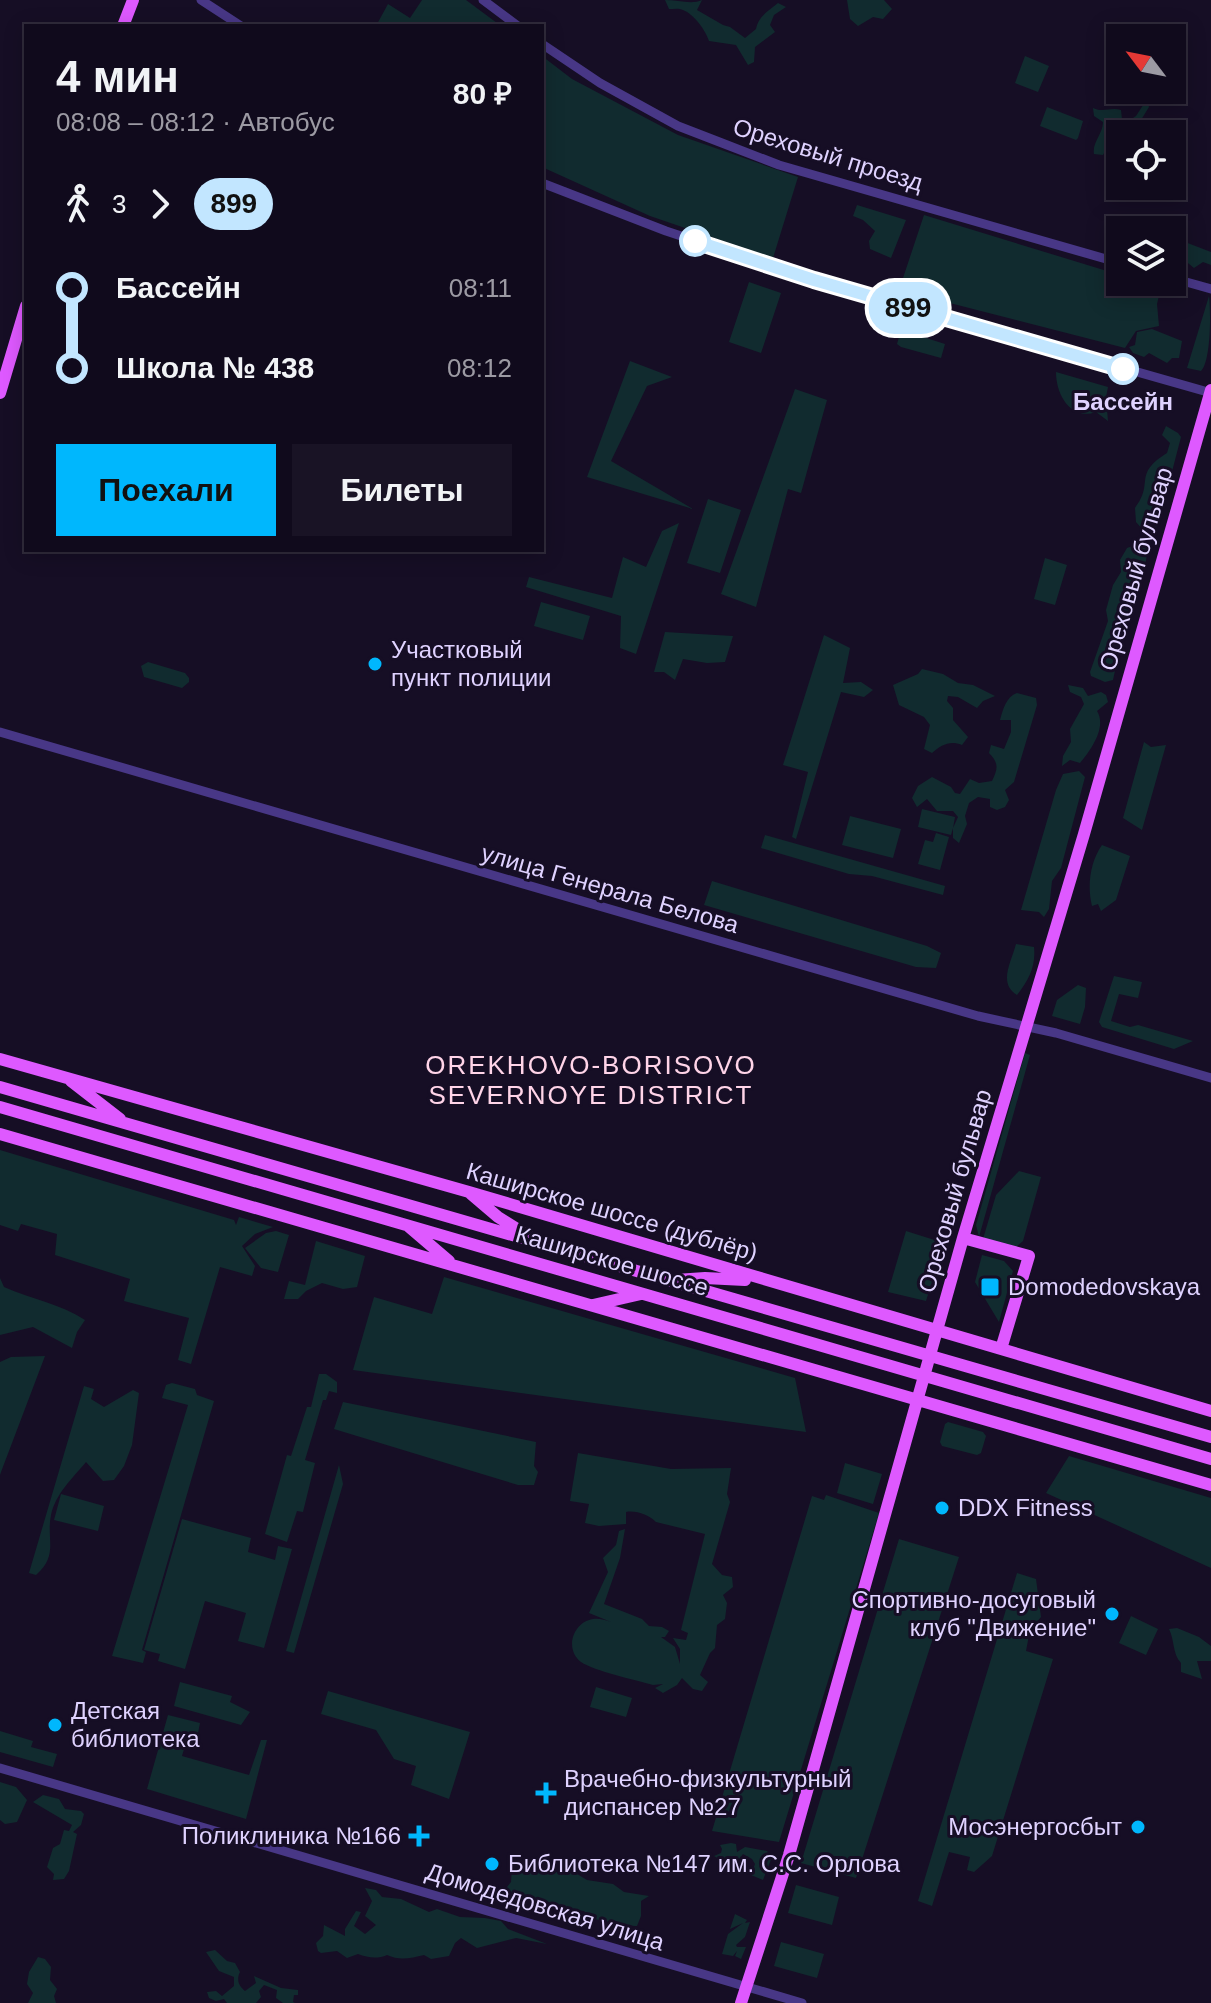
<!DOCTYPE html>
<html lang="ru">
<meta charset="utf-8">
<style>
body{margin:0;font-family:Helvetica,sans-serif;background:#191325;color:#f1f3f6;height:100vh;display:flex;flex-direction:column;font-size:30px;white-space:nowrap}
*{box-sizing:border-box;margin:0}
p{font-size:26px;color:#9c9aa3}
.icon{flex:none;width:44px;height:44px;fill:none;stroke:currentColor;stroke-width:2;stroke-linecap:round;stroke-linejoin:round}
.map{position:relative;flex:1;overflow:hidden}
.drawer{position:absolute;left:24px;top:24px;width:520px;height:528px;display:flex;flex-direction:column;background:#100a1c;border-radius:0px;box-shadow:0 4px 20px #0003,0 0 0 2px #302b3b}
.drawer>*{flex:none}
.badge{padding:0 16px;border-radius:26px;font-size:28px;line-height:52px}
.needle{width:52px;rotate:302deg}
.tools{position:absolute;left:1106px;top:24px;display:grid;gap:16px}
.tools a{display:grid;place-items:center;width:80px;height:80px;border-radius:0px;background:#100a1c;box-shadow:0 4px 20px #0003,0 0 0 2px #302b3b;font-size:40px}
.map>.badge{position:absolute;translate:-50% -50%;box-shadow:0 0 0 4px #fff}
.legs{display:flex;align-items:center;gap:12px;height:88px;padding:0 32px;font-size:26px}
.legs p{margin-inline-start:auto}
.headline{display:flex;align-items:center;justify-content:space-between;height:136px;padding:0 32px}
h1{font-size:44px;font-weight:800;line-height:60px}
.primary-button{display:flex;gap:16px;margin-top:auto;padding:16px 32px}
.primary-button a{flex:1;height:92px;border-radius:0px;background:#00b7fd;color:#111;font-size:32px;font-weight:800;line-height:92px;text-align:center}
.primary-button a+a{background:#191325;color:#f1f3f6}
ul{padding:0 32px;list-style:none}
li{display:flex;align-items:center;gap:28px;height:80px;font-size:30px}
li i{display:grid;place-items:center;width:12px;height:100%;margin:0 10px;background:currentColor}
li i::after{content:'';width:20px;height:20px;margin:-10px;border:6px solid;border-radius:50%;background:#100a1c}
li p{margin-inline-start:auto}
li:first-child i{background:linear-gradient(#0000 50%,currentColor 0)}
li:last-child i{background:linear-gradient(currentColor 50%,#0000 0)}
.map>svg:first-child{display:block}
.green{fill:#112b2f}
.lines{fill:none;stroke-linecap:round;stroke-linejoin:round}
.minor{stroke:#483786;stroke-width:9}
.major{stroke:#de59ff;stroke-width:12}
.line-1-casing{stroke:#fff;stroke-width:18}
.line-1{stroke:#c2e6ff;stroke-width:12}
.stop-1-dot{fill:#fff;stroke:#c2e6ff;stroke-width:4}
.poi-dot{fill:#00b7fd;stroke:#160e25;stroke-width:3}
.labels{text-anchor:middle;stroke-width:6;stroke-linejoin:round;paint-order:stroke}
.street-label{font-size:24px;fill:#dfd2ff;stroke:#160e25}
.stop-label{font-size:24px;font-weight:bold;fill:#dfd2ff;stroke:#160e25}
.poi-label{font-size:24px;fill:#dfd2ff;stroke:#160e25;text-anchor:start}
.neighbourhood-label{font-size:26px;letter-spacing:2px;fill:#ffd4e8;stroke:#160e25}
</style>
<div class="map">
<svg width="1211" height="2003" viewBox="0 0 1211 2003">
<rect width="100%" height="100%" fill="#160e25"/>
<path class="green" d="M422,0H466L501,26H376L388,4L410,18Z
M665,0C678,0 692,5 702,0L697,10L723,25L730,27L745,38L756,29C758,17 768,11 778,3L786,7L774,15L770,25L775,32L755,47L754,62L748,65L736,45L709,41C706,31 694,14 683,10C679,8 674,9 669,9Z
M847,0H884L892,9L883,19L873,17L858,26L850,19Z
M542,56L572,79L678,135L798,177L773,258L650,216L542,167Z
M1025,56L1049,66L1038,92L1015,83Z
M1147,99L1149,107L1136,128L1109,135L1104,142L1106,149L1103,155L1094,154C1092,142 1103,134 1103,122L1094,116L1093,108C1104,113 1110,107 1121,110L1122,119L1127,122L1136,116Z
M1047,107L1083,121L1078,138L1076,140L1040,126Z
M857,205L906,220L891,258L870,249L869,241L875,231L863,220L853,216Z
M924,215L1120,275V282H1145L1161,287L1157,304L1159,326L1136,331L1125,348L899,290Z
M1172,237L1211,252V265L1203,262L1194,268L1183,259L1172,256Z
M749,282L781,293L761,353L729,342Z
M1209,296C1211,312 1211,361 1201,371L1187,368Z
M1152,329L1182,341L1179,358H1172L1167,363L1149,353L1144,357L1133,353L1129,347L1135,345L1137,332Z
M901,330L945,344L941,358L901,347L897,344Z
M630,361L672,377L647,386L611,461L693,509L587,477Z
M1056,372L1108,387L1106,397L1108,421L1096,412C1071,421 1056,395 1056,372Z
M795,389L827,400L801,493L788,489L756,607L721,594Z
M1166,426L1178,433L1181,437L1162,510L1147,554L1144,574L1125,624L1113,680L1105,682L1091,676L1090,672L1108,621L1106,610L1113,585L1121,572L1120,560L1127,548L1141,543L1144,531L1136,522L1135,508C1155,482 1132,475 1167,453L1170,443L1162,435Z
M708,499L741,510L720,573L687,563Z
M679,523L636,654L620,648L621,616L526,587L529,577L612,598L623,557L646,567L662,531Z
M1045,558L1067,565L1055,605L1034,599Z
M541,602L590,616L583,640L534,626Z
M665,632L733,636L725,662L707,663L683,659L675,680L664,672H654Z
M824,635L850,648L843,683L861,682L873,690L864,697L841,692L796,839L792,837L808,772L783,765Z
M148,662L185,673L189,678V682L182,688L144,677L141,666Z
M922,669L943,674L958,683L973,685L995,696L983,701L977,708L958,697L948,696L947,701L953,708V720L968,737L962,745C950,740 941,745 932,753L924,749L930,725L924,717L899,705L893,685L918,674Z
M1068,685L1083,688L1088,696L1101,692L1106,695L1108,702L1097,711C1107,727 1091,750 1080,763L1070,760L1062,766L1063,756L1071,742L1070,729L1084,704L1081,697L1070,692Z
M1017,693L1036,698L1037,705L1014,782L1005,790L1009,800L1005,807L997,810L990,807V799L978,797L969,803L965,816L967,824L959,843L953,838V828L951,835L918,827L922,809L955,817L953,828L958,817L953,811H937L927,799L917,807L912,798L918,786L932,777L951,787L955,793L960,794L970,779L979,783L992,781C998,769 999,763 989,753L991,745L1004,749L1011,732V720H1000C1003,709 1006,697 1017,693Z
M1144,742L1151,747L1166,745L1142,830L1123,818Z
M1079,771L1085,777L1061,868L1052,881L1049,909L1044,917L1039,912L1021,910L1056,790L1063,774Z
M850,816L901,829L893,858L842,845Z
M936,833L949,837L940,870L918,864L925,840L933,842Z
M765,835L945,886L943,895L872,876L849,874L761,848Z
M1102,845L1130,856L1116,900L1101,911L1098,904L1092,906C1087,886 1090,862 1102,845Z
M712,881L927,946L941,953L936,968L916,967L704,905Z
M1016,944L1034,947C1036,966 1029,980 1017,995C998,983 1011,963 1016,944Z
M1114,976L1142,982L1138,998L1119,994L1111,1021L1130,1027L1138,1025L1193,1041L1174,1049L1102,1027L1099,1022Z
M1078,985L1086,988L1085,1007L1080,1024L1052,1016L1057,1000Z
M1025,1053L1030,1055L979,1237L976,1225Z
M0,1150L234,1220L236,1225L239,1217L273,1227L255,1234L242,1246L255,1266L252,1276L220,1267L191,1364L178,1360L189,1318L124,1301L130,1279L55,1255L57,1234L21,1224L18,1231L0,1225Z
M1019,1171L1041,1177L1023,1241L1016,1247L983,1239L996,1195Z
M276,1231L289,1235L278,1272L261,1268L245,1248L266,1233Z
M906,1231L944,1243L926,1301L888,1292Z
M316,1241L365,1256L357,1287L343,1289L322,1283L306,1291L298,1299H284L289,1281L305,1285Z
M982,1255L1004,1261L1013,1271L999,1322L975,1282Z
M444,1277L795,1378L806,1432L353,1370L374,1297L432,1314Z
M0,1278L4,1287C31,1299 61,1304 85,1320L77,1332L72,1348L33,1327L0,1335Z
M45,1356L1,1472L0,1475V1362L11,1357Z
M319,1374H326L337,1382V1393L329,1391L326,1400H323L305,1460L315,1463L303,1512L297,1511L287,1542L265,1534L287,1455L291,1456L307,1407H311Z
M172,1383L195,1389L197,1395L214,1401L142,1650L146,1652L143,1663L112,1656L188,1405L162,1398L166,1385Z
M84,1386L94,1389L91,1399L104,1407L133,1390L139,1393L132,1445L124,1466L114,1480L103,1481L86,1462C72,1479 56,1493 51,1515C46,1539 59,1555 36,1575L29,1573Z
M343,1402L536,1442L534,1466L538,1472L534,1485H518L334,1429Z
M948,1422L983,1432L986,1436L981,1453L977,1455L942,1446L940,1442L945,1424Z
M578,1453L671,1469L731,1468L727,1494L730,1502L712,1564L722,1575L732,1577L733,1587L723,1595L727,1603L725,1619L717,1625L715,1648L710,1653L700,1675L708,1682L702,1691L693,1689L682,1678L677,1685L663,1693L655,1688L663,1684L653,1685C636,1680 594,1671 581,1662C564,1649 573,1622 593,1619C599,1618 605,1620 611,1622L589,1613L608,1572L603,1558L616,1545L619,1531L625,1529L620,1558L604,1604L642,1619L649,1626L662,1627L669,1631L665,1637H661L675,1647L680,1664V1649L673,1638L686,1640L688,1633L681,1630L705,1534L656,1522C649,1515 636,1510 626,1512V1524L599,1526L585,1523L589,1504L570,1501Z
M1069,1456L1211,1498V1568L1046,1493Z
M845,1463L882,1474L873,1504L837,1493Z
M339,1465L343,1484L294,1653L286,1651Z
M61,1494L104,1506L98,1531L54,1520Z
M826,1495L879,1513L779,1842L712,1831L812,1496L824,1500Z
M182,1519L251,1538L248,1552L275,1560L278,1546L292,1549L264,1648L238,1641L246,1613L205,1601L185,1669L158,1661L160,1654L144,1650Z
M899,1539L959,1557L856,1878L801,1863Z
M1017,1573L1036,1579L1041,1617L1030,1630L1026,1651L1053,1659L992,1856L974,1872L967,1870L970,1857L949,1852L932,1906L918,1901Z
M1131,1616L1158,1629L1146,1655L1119,1643Z
M1177,1628L1199,1637L1211,1646V1661H1197L1202,1679L1181,1672V1663C1172,1653 1175,1641 1169,1629Z
M180,1682L232,1696L230,1702L250,1712L241,1725L174,1706Z
M596,1687L632,1698L626,1717L590,1707Z
M328,1691L470,1732L449,1799L411,1785L416,1766L394,1759L376,1730L321,1714Z
M168,1715L200,1723L198,1733L189,1732L182,1756L249,1775L261,1740H267L246,1819L147,1789Z
M0,1731L33,1741L31,1747L57,1754L53,1767L0,1752Z
M0,1782L16,1787L27,1800L17,1822L5,1824L0,1820Z
M43,1795L59,1799L65,1809L81,1811L84,1814L81,1825L73,1832L77,1834L69,1871L64,1879L53,1880L54,1874L47,1867L53,1848L60,1844L64,1830L69,1831L72,1825L33,1802Z
M731,1843L736,1844L737,1852L745,1847L767,1851L772,1857L763,1880L751,1875L755,1864L752,1859L743,1854L736,1863L727,1864L714,1856L721,1853L722,1849L720,1845Z
M534,1862L544,1873L572,1871L587,1880L613,1884L624,1892L649,1896L641,1901V1916L637,1926C627,1926 601,1921 591,1918L584,1911L560,1908L542,1899L510,1893L507,1887L511,1882L512,1866L520,1872L527,1873Z
M796,1885L839,1897L832,1925L788,1913Z
M365,1888L376,1890L382,1897L401,1899L429,1912L437,1909L460,1917L485,1918L501,1921L508,1929L547,1944L516,1938L477,1948L461,1938L455,1943L449,1956L431,1959L424,1955C411,1958 400,1961 387,1955C378,1959 368,1958 358,1954L347,1958L337,1951L321,1953L318,1951L316,1943L323,1936L324,1925L345,1936V1929L356,1911L361,1912L354,1926L365,1934L376,1925L365,1916L372,1901Z
M735,1914L747,1920L745,1923L750,1922L745,1937L736,1945L737,1947H746L741,1959L735,1956L737,1951L733,1956L722,1954L728,1934L743,1923L730,1929Z
M781,1942L824,1954L817,1978L774,1966Z
M215,1950L227,1961L235,1963L240,1972C236,1980 239,1986 245,1991L256,1983L254,1976L281,1988L298,1990V1995H294L293,2002L295,2003H283L276,1998L277,1990L264,1985L259,1991L261,1997L256,2003H227L224,1999L216,2001L209,1998L207,1992L216,1991L222,1996L234,1986V1977L219,1971L206,1952Z
M38,1957L45,1959L51,1967L50,1980L57,1989L54,1996L56,2003H28L33,1993L27,1984L29,1972Z"/>
<g class="lines">
<path class="minor" d="M201,0L241,26
M483,0L518,26
M542,44L600,83L678,126L722,143L779,165L1120,263
M542,183L666,231L814,280L1211,393
M1172,278L1211,289
M0,732L978,1016L1056,1033L1211,1078
M0,1768L802,2003"/>
<path class="major" d="M123,26L133,0
M0,393L26,306
M0,1059L469,1192L1211,1411
M71,1081L120,1119
M0,1087L1211,1437
M0,1107L1211,1459
M0,1134L1211,1485
M471,1194L498,1217L530,1237
M408,1226L449,1261
M963,1238L1029,1256L1001,1349
M676,1280L705,1278L745,1280
M593,1305L641,1294
M741,2003L789,1855L963,1238L1084,834L1211,390"/>
</g>
<g class="lines">
<defs>
<path id="line-1" d="M695,241L814,280L1123,369"/>
</defs>
<use href="#line-1" class="line-1-casing"/>
<use href="#line-1" class="line-1"/>
</g>
<g class="stop-1-dot">
<circle cx="695" cy="241" r="14"/>
<circle cx="1123" cy="369" r="14"/>
</g>
<g class="poi-dot">
<circle cx="375" cy="664" r="8"/>
<rect x="980" y="1277" width="20" height="20" rx="4"/>
<circle cx="942" cy="1508" r="8"/>
<circle cx="1112" cy="1614" r="8"/>
<circle cx="55" cy="1725" r="8"/>
<path d="M542 1781h8v8h8v8h-8v8h-8v-8h-8v-8h8z"/>
<circle cx="1138" cy="1827" r="8"/>
<path d="M415 1824h8v8h8v8h-8v8h-8v-8h-8v-8h8z"/>
<circle cx="492" cy="1864" r="8"/>
</g>
<g class="labels">
<g class="street-label">
<text transform="translate(828 155) rotate(17)" y="8">Ореховый проезд</text>
<text transform="translate(1136 569) rotate(-74)" y="8">Ореховый бульвар</text>
<text transform="translate(610 889) rotate(16)" y="8">улица Генерала Белова</text>
<text transform="translate(955 1191) rotate(-74)" y="8">Ореховый бульвар</text>
<text transform="translate(612 1212) rotate(16)" y="8">Каширское шоссе (дублёр)</text>
<text transform="translate(612 1261) rotate(16)" y="8">Каширское шоссе</text>
<text transform="translate(545 1907) rotate(17)" y="8">Домодедовская улица</text>
</g>
<g class="stop-label">
<text x="1123" y="410">Бассейн</text>
</g>
<g class="poi-label">
<text x="391" y="658">Участковый<tspan x="391" dy="28">пункт полиции</tspan></text>
<text x="1008" y="1295">Domodedovskaya</text>
<text x="958" y="1516">DDX Fitness</text>
<text x="1096" y="1608" text-anchor="end">Спортивно-досуговый<tspan x="1096" dy="28">клуб "Движение"</tspan></text>
<text x="71" y="1719">Детская<tspan x="71" dy="28">библиотека</tspan></text>
<text x="564" y="1787">Врачебно-физкультурный<tspan x="564" dy="28">диспансер №27</tspan></text>
<text x="1122" y="1835" text-anchor="end">Мосэнергосбыт</text>
<text x="401" y="1844" text-anchor="end">Поликлиника №166</text>
<text x="508" y="1872">Библиотека №147 им. С.С. Орлова</text>
</g>
<g class="neighbourhood-label">
<text x="591" y="1074">OREKHOVO-BORISOVO<tspan x="591" dy="30">SEVERNOYE DISTRICT</tspan></text>
</g>
</g>
</svg>
<div class="tools">
<a><svg class="needle" viewBox="-14 -14 28 28"><path d="M0-13l5 13h-10z" fill="#e53935"/><path d="M0 13l5-13h-10z" fill="#9c9aa3"/></svg></a>
<a><svg class="icon" aria-label="locate" viewBox="0 0 24 24"><circle cx="12" cy="12" r="6"/><path d="M12 2v4M12 18v4M2 12h4M18 12h4"/></svg></a>
<a><svg class="icon" aria-label="layers" viewBox="0 0 24 24"><path d="M12 4l9 5-9 5-9-5zM3 14l9 5 9-5"/></svg></a>
</div>
<b class="badge" style="left:908px;top:308px;background:#c2e6ff;color:#111">899</b>
<section class="drawer">
<div class="headline"><div><h1>4 мин</h1><p>08:08 – 08:12 · Автобус</p></div><b>80 ₽</b></div>
<div class="legs"><svg class="icon" aria-label="walk" viewBox="0 0 24 24"><circle cx="13" cy="4" r="2"/><path d="M13 8l-2 6 4 7M11 14l-3 7M7 12l3-4h3l4 4"/></svg>3<svg class="icon" aria-label="forward" viewBox="0 0 24 24"><path d="M9 5l7 7-7 7"/></svg><b class="badge" style="background:#c2e6ff;color:#111">899</b></div>
<ul>
<li><i style="color:#c2e6ff"></i><b>Бассейн</b><p>08:11</p></li>
<li><i style="color:#c2e6ff"></i><b>Школа № 438</b><p>08:12</p></li>
</ul>
<div class="primary-button"><a>Поехали</a><a>Билеты</a></div>
</section>
</div>
